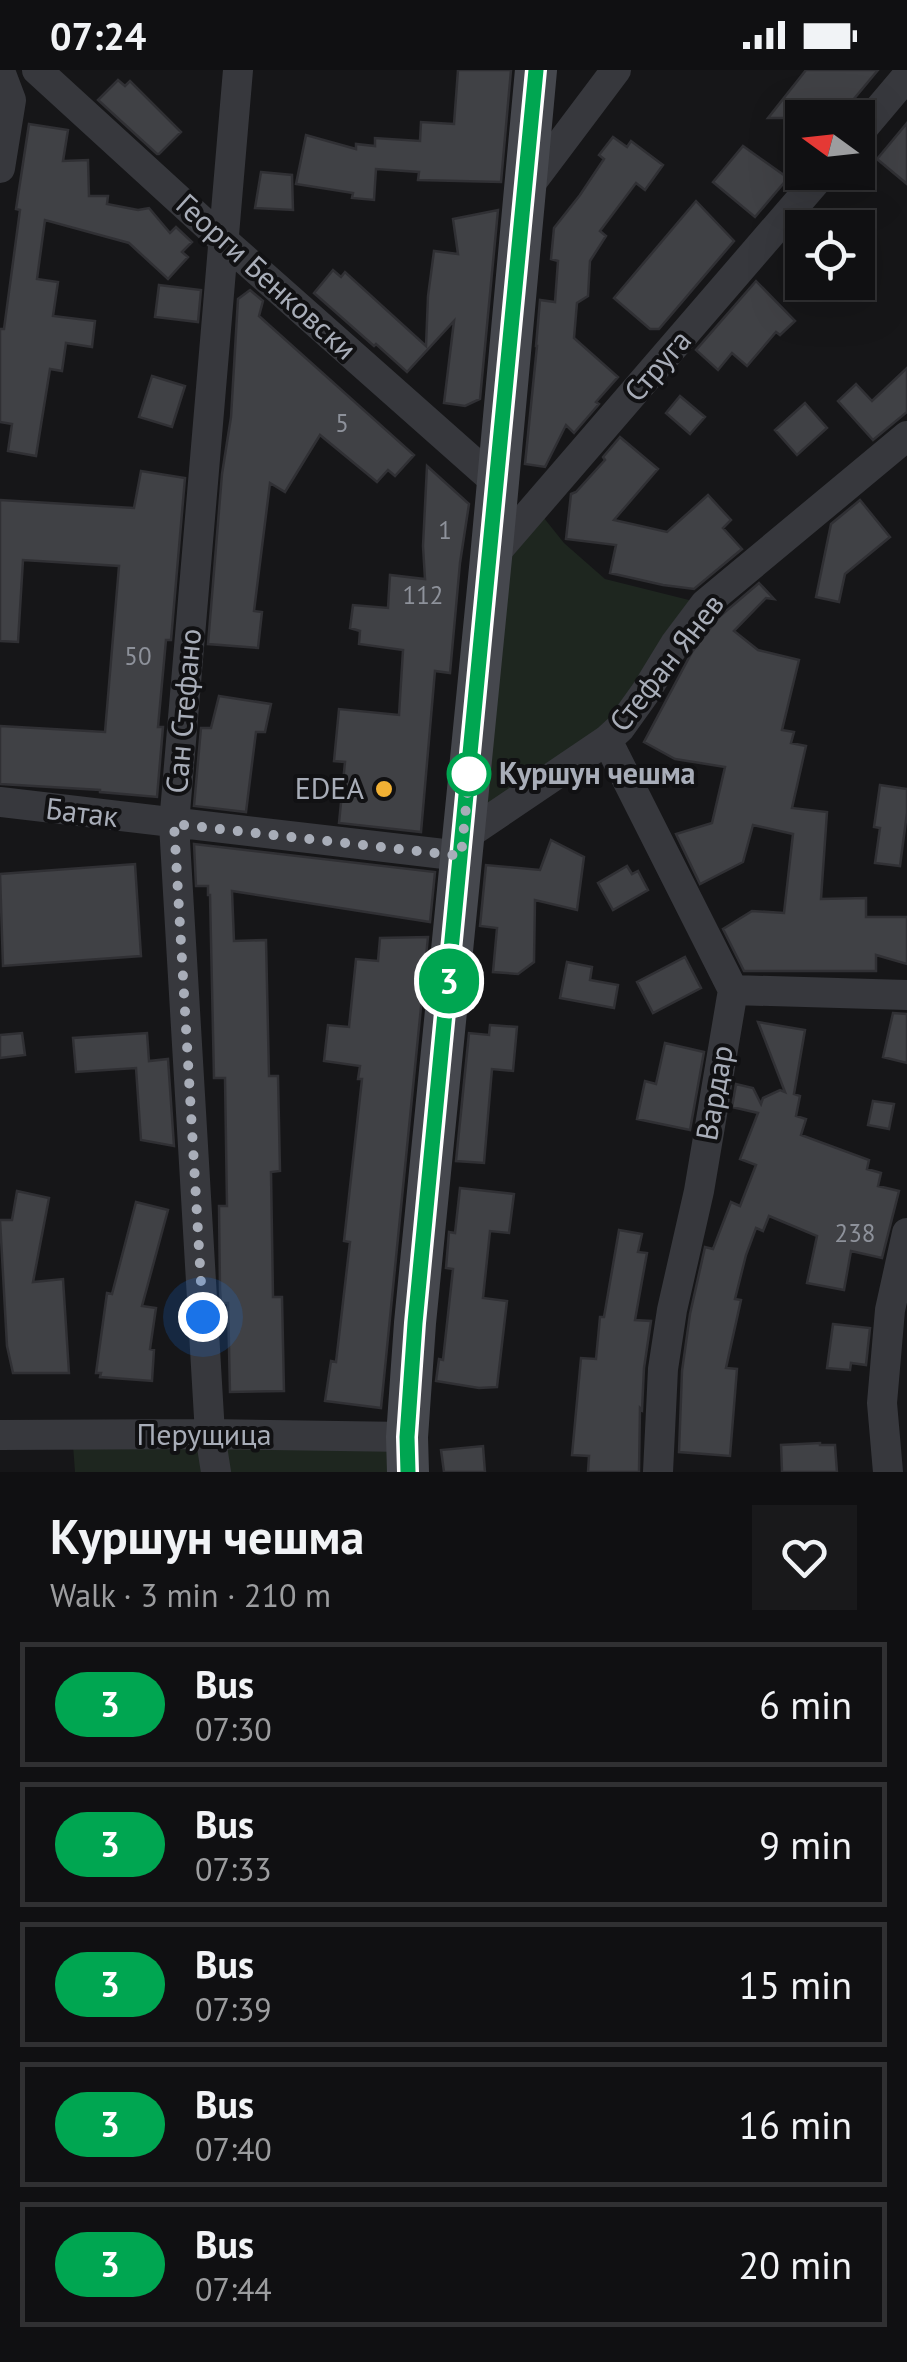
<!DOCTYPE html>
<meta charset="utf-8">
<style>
body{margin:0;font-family:"PT Sans",sans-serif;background:#19191b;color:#f1f3f6;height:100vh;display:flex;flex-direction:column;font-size:38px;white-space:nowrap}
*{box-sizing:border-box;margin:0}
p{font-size:32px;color:#9c9d9f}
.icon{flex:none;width:55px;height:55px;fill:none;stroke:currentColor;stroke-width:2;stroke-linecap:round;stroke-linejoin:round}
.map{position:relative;height:1402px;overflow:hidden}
.drawer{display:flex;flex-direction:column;background:#101012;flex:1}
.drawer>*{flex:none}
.badge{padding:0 20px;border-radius:32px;font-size:35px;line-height:65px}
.needle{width:65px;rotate:285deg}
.buttons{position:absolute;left:785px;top:30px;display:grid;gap:20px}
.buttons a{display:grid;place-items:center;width:90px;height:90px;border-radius:0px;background:#101012;box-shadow:0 10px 40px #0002,0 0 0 2px #303032;font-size:50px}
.you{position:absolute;width:50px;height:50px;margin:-25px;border:8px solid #fff;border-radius:50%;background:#1a73e8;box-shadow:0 0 0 15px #1a73e833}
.map>.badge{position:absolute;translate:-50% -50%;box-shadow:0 0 0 5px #fff}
.round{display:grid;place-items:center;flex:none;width:105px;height:105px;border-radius:0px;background:#19191b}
.overview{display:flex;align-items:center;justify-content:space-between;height:170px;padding:0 50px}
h1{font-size:48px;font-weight:700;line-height:75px}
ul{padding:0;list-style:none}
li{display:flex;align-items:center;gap:30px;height:125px;margin:0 20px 15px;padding:0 30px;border:5px solid #303032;border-radius:0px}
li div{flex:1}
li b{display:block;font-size:38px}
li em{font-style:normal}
li .badge{min-width:110px;font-weight:700;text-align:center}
.status{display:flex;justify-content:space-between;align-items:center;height:70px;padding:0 50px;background:#101012;direction:ltr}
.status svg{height:28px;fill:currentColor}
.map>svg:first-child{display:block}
.park{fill:#1e261f}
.building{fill:#404145;stroke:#303034;stroke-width:2.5}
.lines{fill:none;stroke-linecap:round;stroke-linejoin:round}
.street{stroke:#37383d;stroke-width:30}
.secondary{stroke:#45474d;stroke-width:42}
.line-casing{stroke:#fff;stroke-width:22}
.line{stroke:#00a651;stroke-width:15}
.walk{stroke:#a8adb8;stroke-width:10;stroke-dasharray:0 18}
.stop-dot{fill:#fff;stroke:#00a651;stroke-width:5}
.poi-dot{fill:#f2b134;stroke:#111113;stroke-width:4}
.labels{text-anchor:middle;stroke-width:8;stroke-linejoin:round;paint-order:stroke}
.number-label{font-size:25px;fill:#8e929b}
.street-label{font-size:30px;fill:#a8adb8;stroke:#111113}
.stop-label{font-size:30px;font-weight:bold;fill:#a8adb8;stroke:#111113;text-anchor:start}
.poi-label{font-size:30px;fill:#a8adb8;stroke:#111113;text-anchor:end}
</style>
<div class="status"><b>07:24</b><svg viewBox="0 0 49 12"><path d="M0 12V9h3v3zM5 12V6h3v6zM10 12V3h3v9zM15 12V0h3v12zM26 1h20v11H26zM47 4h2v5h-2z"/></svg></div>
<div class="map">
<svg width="907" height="1402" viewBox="0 0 907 1402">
<rect width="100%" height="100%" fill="#161618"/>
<path class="park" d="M536,438L564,473L605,509L705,534L645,623L463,768L491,488Z
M73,1375L398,1377L400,1402H75Z"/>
<path class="building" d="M458,0H511L501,112L418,110L419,102L376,99L374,130L352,128L353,123L296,114L306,65L356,79V74L375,76V68L420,71L421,52L454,54Z
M806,0H878L838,48H768Z
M118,10L125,16L130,11L181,62L159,84H157L98,30Z
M907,53V114L877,89Z
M29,54L68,60L63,91L88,90L89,126H108L107,134L138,140L149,138L170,163L176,157L192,172L182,182L188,187L168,209L129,173L45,150L37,209L58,212L53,246L95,251L92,277L66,273L62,301L50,299L36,386L8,381L12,354L0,352V259H4L20,140L16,139Z
M613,67L627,77L631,71L663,95L645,120L636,113L600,161L606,166L590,191L588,226L577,233L574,268L618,307L596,332L599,334L574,363L566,355L545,397L525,394L537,276H536L540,230L555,232L558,191L551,189L554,158L580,125L604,89L599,85Z
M743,76L788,108L755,147L713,112Z
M261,102L292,105L293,140L255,138Z
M696,131L734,171L659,259H650L614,228Z
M498,140L480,329L465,336L444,333L454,251L407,302L376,274L374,276L314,223L333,200L341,207L345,202L426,276L428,226L434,181L458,184L453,149Z
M756,211L795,251L780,265L776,262L747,296L732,283L718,300L696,280Z
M159,215L201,220L198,252L155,247Z
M250,220L263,231L259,246L414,385L395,406L388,400L377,412L320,365L285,422L270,413L254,541L262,542L258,578L208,574L222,404L231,347L238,229Z
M907,298V342L873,370L838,331L856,314L872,331Z
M152,306L185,316L172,357L139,347Z
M680,326L705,347L690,364L666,343Z
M805,333L827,358L797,385L775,360Z
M620,367L658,399L614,450L667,462L708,425L731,450L723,458L742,479L694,519L663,515L610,503L616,475L566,469L571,424L576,422L605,390L603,387Z
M427,396L469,434L460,493L450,603L435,601L421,762L339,753L345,692L334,691L339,639L399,645L403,580L359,574L360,561L350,558L353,535L388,538L390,505L425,509L423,476Z
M141,401L185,408L171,570H166L158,657H163L157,727L100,722V720L0,714V656L105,662L119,496L23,490L18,572L0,571V430L134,438Z
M860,430L890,467L845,504L839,532L816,527L831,454Z
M759,513L774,529L766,528L734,561L758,580L799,590L782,660L794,662L791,673L806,676L792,738L827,742L821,829L866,828V847H907V894L876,885V901H744L723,859L752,841L784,843L793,764L753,755L743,792L700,814L676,764L712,753L725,697L675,689L644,672L692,582L719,547Z
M219,626L271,634L265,662H256L246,742L194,736L201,658H211Z
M880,715L907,719V743L900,796L875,793L880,758L874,757Z
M551,770L584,787L577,840L535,830L534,892L518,904L493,902L497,858L480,856L486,795L540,800Z
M194,774L435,802L430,852L232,821L234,871L266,870L269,1006H278L280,1101L271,1102L273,1227H282L284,1321L230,1322L228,1233H221L220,1220L219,1136H227L225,1008H214L210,825H208V816H196Z
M135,794L141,886L3,896L0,804Z
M627,796L632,804L638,801L648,820L613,840L598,813Z
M428,867L381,1338L325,1331L331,1291L336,1292L350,1172L344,1171L362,1009H358L360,996L324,991L328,955L349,957L356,889L378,891L380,868Z
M685,887L701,918L653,943L637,912Z
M567,892L592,897L590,910L618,915L614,938L560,928Z
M893,943L907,944V993L883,987Z
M758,952L805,960L794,1024L800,1026L796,1046L806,1049L801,1065L869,1090L867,1099L881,1103L878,1116L899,1121L882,1188L851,1181L844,1220L807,1213L817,1166L769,1146L763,1161L756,1158L746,1185L735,1229L741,1230L726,1298L737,1299L730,1386L679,1382L682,1301L690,1244L705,1177L713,1179L731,1132L740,1136L756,1095L740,1089L758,1043L732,1037L736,1014L753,1018L761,1034L763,1028L780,1020L785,1022Z
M490,955L517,957L513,1001L492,999L484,1093L456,1091L469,963L489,965Z
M22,963L25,985L0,988V965Z
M147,963L149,991L168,989L174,1076L141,1070L136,998L76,1002L73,968Z
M665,973L704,982L690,1060L637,1049L645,1011L656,1014Z
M873,1031L894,1034L889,1059L868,1055Z
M460,1118L514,1124L509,1163L490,1161L483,1228L507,1231L497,1317L479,1318L436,1311L439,1289L443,1290L453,1199L446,1198L449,1162L455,1163Z
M17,1121L49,1128L33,1212L63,1209L69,1303H13L7,1276L0,1150H12Z
M136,1132L168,1140L142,1236L156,1238L150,1279L154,1280L152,1311L100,1307L101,1303H96L107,1223L112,1224Z
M619,1160L642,1164L638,1182L647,1183L635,1250L651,1251L644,1298L642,1340L640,1338L639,1402H588L589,1386L572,1385L581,1288L596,1289L600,1247H604Z
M833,1254L870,1258L866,1295L851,1293L850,1300L827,1298Z
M820,1373V1375H835L837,1402H782L781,1375Z
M483,1376L485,1402H444L441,1380Z"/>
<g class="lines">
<path class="street" d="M37,0L224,171L497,413
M0,1L11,30L0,98
M858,64L907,6
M525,121L616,0
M491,488L824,102
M607,670L733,920L699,1121L672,1240L663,1299L658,1402
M0,732L461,786
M462,768L607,670L620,658L645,623L675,574L705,534L907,366
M733,920L907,925
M0,1365L210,1364L407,1367
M216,1402L210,1364L174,754L238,0
M888,1402L882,1333L890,1240L907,1163"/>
<path class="secondary" d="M408,1402L407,1367L415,1253L491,488L536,0"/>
</g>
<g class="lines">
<defs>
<path id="line" d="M408,1402L407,1367L415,1253L536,0"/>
</defs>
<use href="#line" class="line-casing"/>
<use href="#line" class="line"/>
<path class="walk" d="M203,1247L174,754L461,786L470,698L469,704"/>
</g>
<circle class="stop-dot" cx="469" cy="704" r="20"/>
<circle class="poi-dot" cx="384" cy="719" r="10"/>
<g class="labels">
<g class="number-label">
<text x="342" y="362">5</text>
<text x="445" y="469">1</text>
<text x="423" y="534">112</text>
<text x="138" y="595">50</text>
<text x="855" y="1172">238</text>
</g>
<g class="street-label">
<text transform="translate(266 207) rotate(42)" y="10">Георги Бенковски</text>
<text transform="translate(658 296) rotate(-49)" y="10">Струга</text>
<text transform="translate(667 593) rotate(-52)" y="10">Стефан Янев</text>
<text transform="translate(184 641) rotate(-85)" y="10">Сан Стефано</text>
<text transform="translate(82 743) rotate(7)" y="10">Батак</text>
<text transform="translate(715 1023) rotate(-80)" y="10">Вардар</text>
<text x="204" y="1375">Перущица</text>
</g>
<g class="stop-label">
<text x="499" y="714">Куршун чешма</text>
</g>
<g class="poi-label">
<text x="364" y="729">EDEA</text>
</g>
</g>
</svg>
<div class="buttons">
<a><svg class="needle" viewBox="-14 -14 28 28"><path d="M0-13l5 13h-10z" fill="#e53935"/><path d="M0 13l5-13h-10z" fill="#9c9d9f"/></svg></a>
<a><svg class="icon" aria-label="locate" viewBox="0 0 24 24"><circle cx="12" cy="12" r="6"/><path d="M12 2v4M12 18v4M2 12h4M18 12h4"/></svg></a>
</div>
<div class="you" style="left:203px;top:1247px"></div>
<b class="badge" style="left:449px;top:911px;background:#00a651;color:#fff">3</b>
</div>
<section class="drawer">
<div class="overview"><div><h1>Куршун чешма</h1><p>Walk · 3 min · 210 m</p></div><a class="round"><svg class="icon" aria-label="heart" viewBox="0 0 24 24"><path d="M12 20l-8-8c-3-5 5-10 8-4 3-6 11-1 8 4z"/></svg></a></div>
<ul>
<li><span class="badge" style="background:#00a651;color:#fff">3</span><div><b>Bus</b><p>07:30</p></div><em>6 min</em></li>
<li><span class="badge" style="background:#00a651;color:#fff">3</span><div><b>Bus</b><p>07:33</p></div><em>9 min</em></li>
<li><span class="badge" style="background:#00a651;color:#fff">3</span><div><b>Bus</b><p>07:39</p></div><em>15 min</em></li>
<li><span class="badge" style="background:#00a651;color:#fff">3</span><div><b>Bus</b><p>07:40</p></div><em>16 min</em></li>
<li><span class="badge" style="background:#00a651;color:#fff">3</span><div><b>Bus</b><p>07:44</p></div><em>20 min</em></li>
</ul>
</section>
